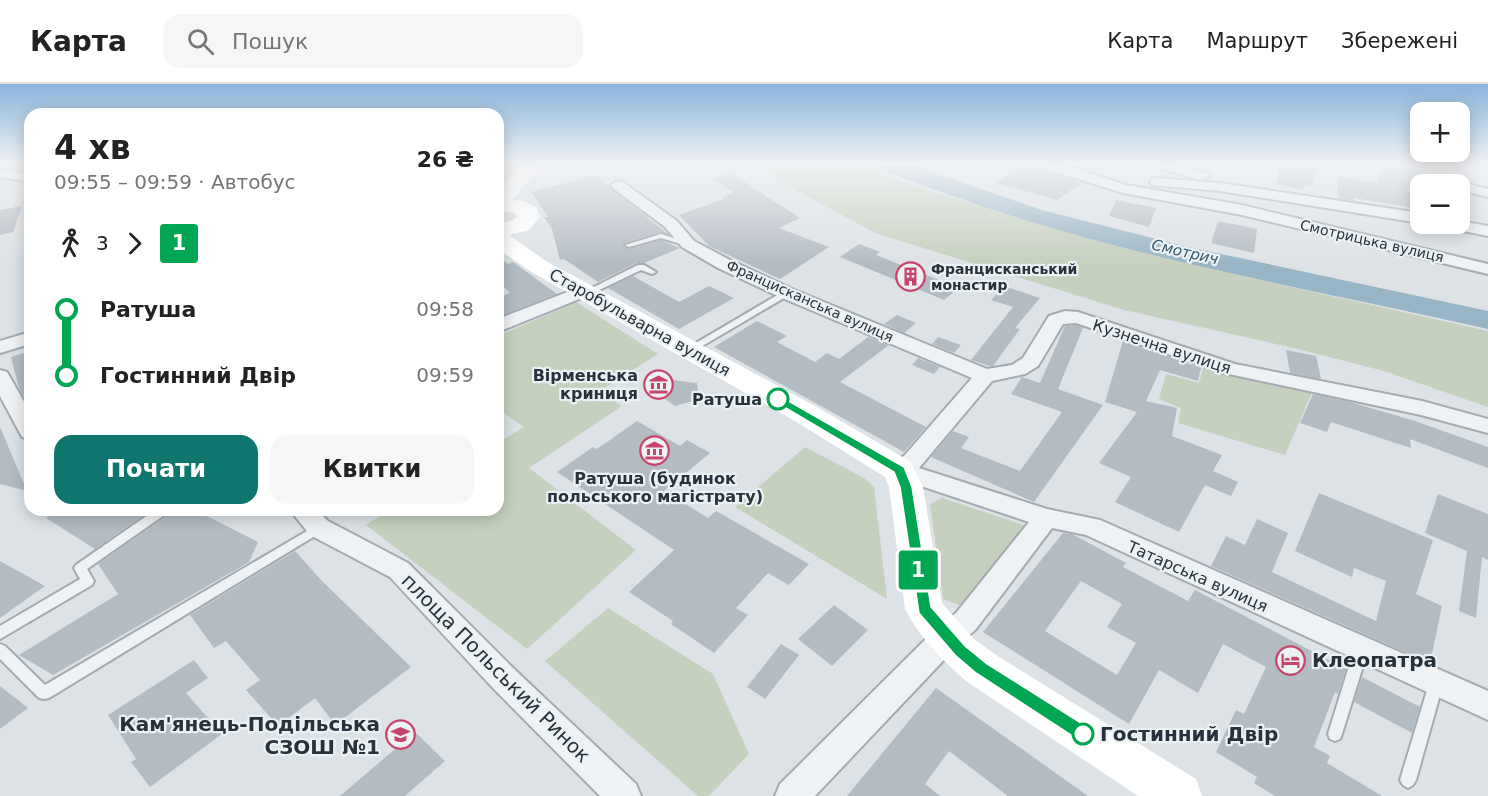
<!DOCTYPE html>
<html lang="uk">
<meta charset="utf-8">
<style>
body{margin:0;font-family:"DejaVu Sans",sans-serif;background:#f6f6f6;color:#222;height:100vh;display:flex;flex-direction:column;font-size:22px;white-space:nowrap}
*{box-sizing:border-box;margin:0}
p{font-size:20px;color:#767676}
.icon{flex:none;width:33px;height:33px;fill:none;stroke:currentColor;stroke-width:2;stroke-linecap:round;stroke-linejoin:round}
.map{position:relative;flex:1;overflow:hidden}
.drawer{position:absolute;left:24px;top:24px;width:480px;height:408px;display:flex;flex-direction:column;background:#fff;border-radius:18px;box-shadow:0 3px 15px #0003}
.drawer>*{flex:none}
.badge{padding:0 12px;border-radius:4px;font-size:21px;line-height:39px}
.buttons{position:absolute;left:1410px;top:18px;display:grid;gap:12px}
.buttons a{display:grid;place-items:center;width:60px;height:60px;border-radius:12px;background:#fff;box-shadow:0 3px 15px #0003;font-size:30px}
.map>.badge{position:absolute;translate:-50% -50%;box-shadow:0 0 0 3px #fff}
.legs{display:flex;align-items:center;gap:9px;height:66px;padding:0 30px;font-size:20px}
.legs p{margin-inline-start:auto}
.head{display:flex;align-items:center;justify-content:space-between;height:102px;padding:0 30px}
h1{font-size:33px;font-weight:700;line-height:45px}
.button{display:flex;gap:12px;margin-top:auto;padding:12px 30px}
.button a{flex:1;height:69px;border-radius:18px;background:#0f766e;color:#fff;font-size:24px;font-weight:700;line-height:69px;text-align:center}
.button a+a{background:#f6f6f6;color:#222}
ul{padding:0 30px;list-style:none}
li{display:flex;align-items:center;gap:21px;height:66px;font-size:22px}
li i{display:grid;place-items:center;width:9px;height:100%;margin:0 8px;background:currentColor}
li i::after{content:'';width:15px;height:15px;margin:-8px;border:4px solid;border-radius:50%;background:#fff}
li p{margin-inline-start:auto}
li:first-child i{background:linear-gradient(#0000 50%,currentColor 0)}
li:last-child i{background:linear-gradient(currentColor 50%,#0000 0)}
header{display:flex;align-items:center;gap:36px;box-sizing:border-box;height:84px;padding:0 30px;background:#fff;border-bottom:2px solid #e0e0e0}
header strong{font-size:28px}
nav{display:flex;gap:33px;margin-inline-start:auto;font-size:21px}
.search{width:420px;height:54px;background:#f6f6f6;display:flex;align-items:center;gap:15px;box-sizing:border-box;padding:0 21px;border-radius:18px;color:#767676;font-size:22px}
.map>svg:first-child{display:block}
.green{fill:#c5d0be}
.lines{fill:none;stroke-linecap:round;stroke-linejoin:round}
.river{fill:#98b5c6;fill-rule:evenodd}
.building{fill:#b4bcc3;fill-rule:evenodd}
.service-casing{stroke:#a3aab0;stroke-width:4}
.minor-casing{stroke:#a3aab0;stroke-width:4}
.service{fill:#eff2f5;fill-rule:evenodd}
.minor{fill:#eff2f5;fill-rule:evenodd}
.secondary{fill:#fff;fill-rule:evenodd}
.line-1{fill:#00a651;stroke:#fff;stroke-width:1.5}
.stop-1-dot{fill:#fff;stroke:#00a651;stroke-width:3}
.labels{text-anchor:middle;stroke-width:4.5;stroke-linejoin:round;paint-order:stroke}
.far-street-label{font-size:14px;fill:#27323c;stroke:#ecf1f4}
.far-poi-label{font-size:14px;font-weight:bold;fill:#27323c;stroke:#ecf1f4;text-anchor:start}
.far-water-label{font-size:15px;font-style:italic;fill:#33566e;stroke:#ecf1f4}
.street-label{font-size:16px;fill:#27323c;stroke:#ecf1f4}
.poi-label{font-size:16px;font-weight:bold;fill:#27323c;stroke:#ecf1f4;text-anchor:end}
.stop-label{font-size:16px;font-weight:bold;fill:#27323c;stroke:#ecf1f4;text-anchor:end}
.near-poi-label{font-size:20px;font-weight:bold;fill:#27323c;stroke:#ecf1f4;text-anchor:start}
.near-street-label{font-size:20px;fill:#27323c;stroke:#ecf1f4}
.near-stop-label{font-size:20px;font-weight:bold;fill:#27323c;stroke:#ecf1f4;text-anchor:start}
</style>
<header>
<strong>Карта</strong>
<div class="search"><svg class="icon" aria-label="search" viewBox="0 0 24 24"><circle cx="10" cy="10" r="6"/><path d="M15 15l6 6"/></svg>Пошук</div>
<nav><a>Карта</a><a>Маршрут</a><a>Збережені</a></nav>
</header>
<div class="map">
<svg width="1488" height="712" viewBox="0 0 1488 712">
<rect width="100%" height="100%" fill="#dde2e6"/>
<path class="green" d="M758,80H855L932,108L1238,191L1488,247V323L1384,287L1294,264L1124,226L875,149L765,89Z
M576,218L658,270L600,307L622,322L529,384L636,466L527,565L366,441L389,426H498V359L524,343L498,325V252Z
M1204,281L1313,306L1285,371L1178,339L1181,324L1159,315L1166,290L1199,299Z
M805,363L864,394L874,403L887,515L735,423Z
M942,414L1026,442L968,524L943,515L930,420Z
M608,524L713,590L749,670L709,712H698L545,577Z"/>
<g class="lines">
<path class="river" d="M877,80H908L1042,126L1184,162L1488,227V245C1333,210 1176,182 1025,136C976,121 927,103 879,85Z"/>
</g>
<path class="building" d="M1020,80H1036L1039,85L1082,99L1057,116L997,99Z
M1279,80H1320L1311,102L1305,101L1304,106L1277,100Z
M1387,80L1422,87L1420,125L1354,114V117L1338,114L1337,92L1377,99Z
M731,89L800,134L779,144L829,163L780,195L709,162L679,131L724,115L722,113L733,108L713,95Z
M595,91L668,150L660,148L624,159V163L630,165L661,156L680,164L644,179H637L598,198L564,175L560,176L552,145L544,133H548L531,108Z
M1116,116L1156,124L1149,143L1109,132Z
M22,122L13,148L0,151V126Z
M1218,137L1257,145L1254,169L1211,159Z
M859,160L880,168L876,171L959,204L944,216L840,173Z
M498,172L508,180L513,178L557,210L498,233V213L510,209L498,197Z
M633,192L679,218L709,202L734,214L679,245L608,204Z
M1004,202L1040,214L1015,244L1020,245L993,282H990L971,276L1013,223L991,216Z
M897,231L916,239L904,249L884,240Z
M757,237L787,252L777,258L815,278L827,269L839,275L868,253L889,261L840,298L926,343L904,368L714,263Z
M1076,241L1083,244L1058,305L1103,321L1034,418L931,373L953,347L969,353L961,364L1020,387L1062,328L1011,310L1022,293L1040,299L1065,242Z
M938,253L961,261L954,269L932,260Z
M1123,257L1201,284L1198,297L1160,286L1146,317L1177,324L1172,352L1222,371L1213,387L1238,398L1231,412L1205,401L1179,448L1115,418L1131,393L1099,379L1137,328L1105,318Z
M1286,266L1316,272L1321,295L1290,289Z
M30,267V323L19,304L11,273Z
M918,274L940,283L934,290L912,281Z
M673,296L697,299L699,315L675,322L658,310Z
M1313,310L1350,318L1415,337L1488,363V384L1410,355L1411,364L1331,338L1327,348L1300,339Z
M637,337L680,362L687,356L710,369L664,407L708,434L716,427L809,480L789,501L768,489L736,524L748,531L714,569L671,540L673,537L629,508L674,466L557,388L593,363L597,365Z
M0,343L27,407L0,400Z
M1319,409L1433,456L1416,510L1442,522L1430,579L1211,482L1226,452L1245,461L1257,435L1288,449L1272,488L1376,537L1386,497L1354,484L1352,493L1295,467Z
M1438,410L1488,430V476L1482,473L1476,534L1459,527L1467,467L1425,449Z
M58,426H151L95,465L46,434Z
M171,426H195L258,458L249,478L53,591L19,571L118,510L98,480L168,431Z
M1063,449L1072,450L1126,479L1123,483L1188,517L1195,506L1346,585L1338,610L1335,608L1314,663L1330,672L1327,679L1382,712H1275L1254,699L1257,693L1216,668L1236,626L1244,630L1266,583L1223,560L1198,609L1159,586L1129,640L983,548ZM1081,497L1122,520L1107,543L1136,559L1117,591L1045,547Z
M295,467L322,497L411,583L335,641L315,614L278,642L246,606L260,596L226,557L214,564L190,531Z
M0,477L45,502L0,534Z
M834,521L868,546L832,582L798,555Z
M781,560L799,571L765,615L747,603Z
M194,576L208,594L186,609L222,650L150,703L131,678L136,675L108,631Z
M1362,593L1420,623L1412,649L1354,618Z
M0,602L28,624L0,645Z
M936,604L1088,712H1008L949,667L925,700L940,712H847Z
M415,648L445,677L405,712H340Z"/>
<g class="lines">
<defs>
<path id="service" d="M661,150L692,160L688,162L661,154L629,163L625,161Z
M638,181H644L656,188L652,190L641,186L589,211L586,212L582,209Z
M786,206L790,209L789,211L692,268H686L684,266Z
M155,426H169L167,429L87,485L94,497L92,501L0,555V542L80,495L74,484L76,481Z
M319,440L323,441L325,444L323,447L49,614L44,615L39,614L0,575V560L5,562L45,601Z
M1361,560L1366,562L1368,566L1342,650L1340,655L1335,657L1330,655L1328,650L1354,566L1356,562Z
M1436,594L1441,596L1443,600L1416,696L1413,701L1408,704L1403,701L1400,696L1429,600L1431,596Z"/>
<path id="minor" d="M1038,80H1061L1126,101L1242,121L1488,180V190L1242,131L1123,109L1040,83Z
M1153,80H1177L1207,89L1209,92L1202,96L1155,83Z
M0,85L30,90V98L0,93Z
M1157,94L1220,99L1420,129V139L1220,107L1152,101L1150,98L1152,95Z
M618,97L623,98L677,137L694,157L730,176L792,205L987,285L1012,281L1023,274L1049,232L1065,227L1078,228L1235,280L1422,317L1488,335V349L1421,331L1224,289L1076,239L1063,240L1038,282L1025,290L992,297L919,384L1047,425L1100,436L1488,607V636L1086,451L1052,444L976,545L958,561L815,712H775L780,700L938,543L956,529L1029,438L891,392L887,386L891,380L904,372L972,294L780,213L718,184L682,163L665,143L613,104L611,101Z
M1460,98L1488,105V113L1460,106V100H1454Z
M1460,137L1488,142V152L1444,143L1442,140H1460Z
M583,202L589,203L592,207L589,211L498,248V235Z
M30,248V260L0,269V257Z
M0,286L7,288L30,328V355L22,353L0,312Z
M290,426H317L328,437L408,479L514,585L636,700L641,712H600L492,603L390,493L310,451Z"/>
</defs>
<use href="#service" class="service-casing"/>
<use href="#minor" class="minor-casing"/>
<use href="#service" class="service"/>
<use href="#minor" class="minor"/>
<path class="secondary" d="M522,80H542L512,116L524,117L537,124L540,133L529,146L509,151L546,177L817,323L911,378L923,403L942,519L974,555L996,571L1196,695L1202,712H1138L966,597C943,577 919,553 905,525L889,403L885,393L795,337L530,187L498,165V140L513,136L518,132L512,128H498V106Z"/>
</g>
<linearGradient id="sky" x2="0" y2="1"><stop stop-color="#88b4da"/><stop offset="0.44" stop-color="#f0f2f4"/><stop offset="1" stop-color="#f0f2f4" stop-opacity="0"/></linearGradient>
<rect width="1488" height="180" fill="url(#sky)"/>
<path class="line-1" d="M778,311L904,383L912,403L931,523L965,562L987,580L1089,644L1091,650L1089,655L1083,657L1077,655L976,589L955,571L919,529L900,403L894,388L774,317L772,315Z"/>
<defs>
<symbol id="building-ring" viewBox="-11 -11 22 22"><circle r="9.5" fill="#ecf1f4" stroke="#c9446c" stroke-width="1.5"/><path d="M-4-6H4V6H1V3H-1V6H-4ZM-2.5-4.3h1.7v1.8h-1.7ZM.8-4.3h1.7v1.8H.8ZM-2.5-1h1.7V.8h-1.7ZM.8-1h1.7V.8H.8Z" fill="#c9446c"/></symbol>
<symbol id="museum-ring" viewBox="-11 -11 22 22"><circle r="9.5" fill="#ecf1f4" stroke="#c9446c" stroke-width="1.5"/><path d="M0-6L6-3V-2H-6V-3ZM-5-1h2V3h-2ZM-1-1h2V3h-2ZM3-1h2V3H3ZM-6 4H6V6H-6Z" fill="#c9446c"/></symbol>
<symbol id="hotel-ring" viewBox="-11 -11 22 22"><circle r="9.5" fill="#ecf1f4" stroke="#c9446c" stroke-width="1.5"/><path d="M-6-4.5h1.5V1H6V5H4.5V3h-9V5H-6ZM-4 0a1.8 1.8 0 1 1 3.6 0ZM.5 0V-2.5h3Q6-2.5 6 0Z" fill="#c9446c"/></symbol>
<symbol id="school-ring" viewBox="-11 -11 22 22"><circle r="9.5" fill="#ecf1f4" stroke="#c9446c" stroke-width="1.5"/><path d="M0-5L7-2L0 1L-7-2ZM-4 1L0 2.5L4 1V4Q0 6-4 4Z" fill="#c9446c"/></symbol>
</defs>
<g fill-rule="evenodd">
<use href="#building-ring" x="894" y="176" width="33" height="33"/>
<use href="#museum-ring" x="642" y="284" width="33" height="33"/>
<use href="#museum-ring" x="638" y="350" width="33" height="33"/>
<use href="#hotel-ring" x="1274" y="560" width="33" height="33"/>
<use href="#school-ring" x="384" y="634" width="33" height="33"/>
</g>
<g class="stop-1-dot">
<circle cx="778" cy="315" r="10"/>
<circle cx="1083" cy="650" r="10"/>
</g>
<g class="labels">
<g class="far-street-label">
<text transform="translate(1372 157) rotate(13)" y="5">Смотрицька вулиця</text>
<text transform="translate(810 217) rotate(24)" y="5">Францисканська вулиця</text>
</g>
<g class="far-poi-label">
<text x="931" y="190">Францисканський<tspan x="931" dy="16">монастир</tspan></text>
</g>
<g class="far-water-label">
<text transform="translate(1185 168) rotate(13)" y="5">Смотрич</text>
</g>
<g class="street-label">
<text transform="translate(640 238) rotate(29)" y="6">Старобульварна вулиця</text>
<text transform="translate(1162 262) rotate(18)" y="6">Кузнечна вулиця</text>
<text transform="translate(1198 492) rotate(24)" y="6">Татарська вулиця</text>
</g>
<g class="poi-label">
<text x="638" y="297">Вірменська<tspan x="638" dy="18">криниця</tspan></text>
<text x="655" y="400" text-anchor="middle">Ратуша (будинок<tspan x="655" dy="18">польського магістрату)</tspan></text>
</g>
<g class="stop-label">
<text x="762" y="321">Ратуша</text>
</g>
<g class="near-poi-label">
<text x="1312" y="583">Клеопатра</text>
<text x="380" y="647" text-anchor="end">Кам'янець-Подільська<tspan x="380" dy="23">СЗОШ №1</tspan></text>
</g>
<g class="near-street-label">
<text transform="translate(496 584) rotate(45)" y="7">площа Польський Ринок</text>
</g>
<g class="near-stop-label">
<text x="1100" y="657">Гостинний Двір</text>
</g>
</g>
</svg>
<div class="buttons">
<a>+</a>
<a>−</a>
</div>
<b class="badge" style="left:918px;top:486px;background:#00a651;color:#fff">1</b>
<section class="drawer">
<div class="head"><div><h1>4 хв</h1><p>09:55 – 09:59 · Автобус</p></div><b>26 ₴</b></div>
<div class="legs"><svg class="icon" aria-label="walk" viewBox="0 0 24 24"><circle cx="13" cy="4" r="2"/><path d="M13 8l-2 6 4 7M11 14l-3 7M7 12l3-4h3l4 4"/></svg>3<svg class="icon" aria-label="forward" viewBox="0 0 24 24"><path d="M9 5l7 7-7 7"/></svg><b class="badge" style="background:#00a651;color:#fff">1</b></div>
<ul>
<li><i style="color:#00a651"></i><b>Ратуша</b><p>09:58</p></li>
<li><i style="color:#00a651"></i><b>Гостинний Двір</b><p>09:59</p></li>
</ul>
<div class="button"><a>Почати</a><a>Квитки</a></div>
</section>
</div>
